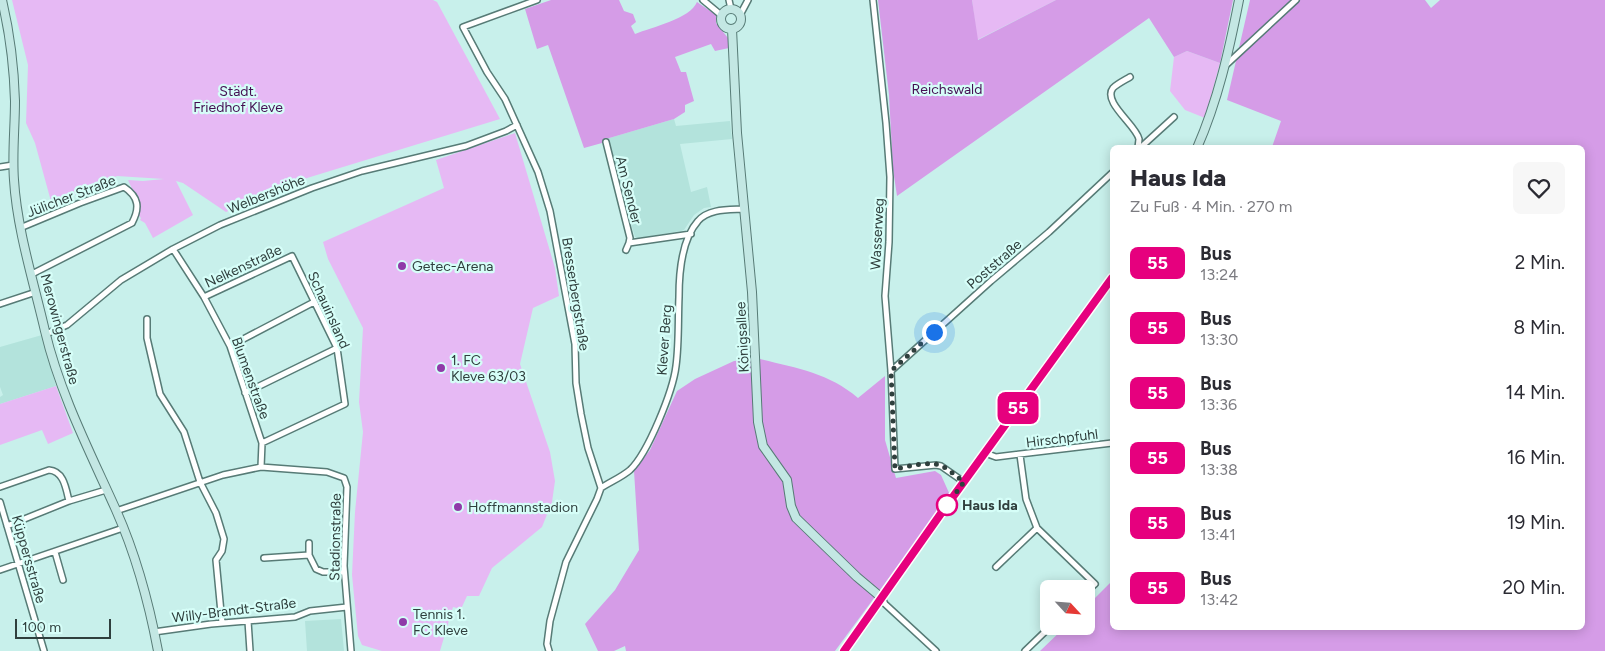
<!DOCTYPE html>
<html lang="de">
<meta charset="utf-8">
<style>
body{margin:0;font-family:Figtree,sans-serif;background:#f7f7f7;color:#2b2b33;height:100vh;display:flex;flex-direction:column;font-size:19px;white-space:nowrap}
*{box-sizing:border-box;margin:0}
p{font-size:16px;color:#7c7c81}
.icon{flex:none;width:28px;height:28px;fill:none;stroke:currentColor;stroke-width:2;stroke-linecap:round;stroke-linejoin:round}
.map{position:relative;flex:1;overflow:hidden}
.drawer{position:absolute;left:1110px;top:145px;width:475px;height:485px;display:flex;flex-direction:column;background:#fff;border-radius:8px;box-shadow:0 2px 12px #0003}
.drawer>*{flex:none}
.badge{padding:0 10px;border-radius:8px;font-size:18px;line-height:32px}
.needle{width:32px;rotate:116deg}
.controls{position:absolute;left:1040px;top:580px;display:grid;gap:10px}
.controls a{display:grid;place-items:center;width:55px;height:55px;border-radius:8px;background:#fff;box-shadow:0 2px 12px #0003;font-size:25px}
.scale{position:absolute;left:15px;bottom:12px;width:96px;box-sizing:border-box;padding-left:5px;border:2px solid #2f3f3d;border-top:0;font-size:14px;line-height:18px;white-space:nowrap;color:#2f3f3d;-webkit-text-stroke:4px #d6fef8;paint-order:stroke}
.you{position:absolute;width:25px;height:25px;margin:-12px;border:4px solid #fff;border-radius:50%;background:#1a73e8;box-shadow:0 0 0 8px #1a73e833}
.map>.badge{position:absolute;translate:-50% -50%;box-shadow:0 0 0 2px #fff}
.round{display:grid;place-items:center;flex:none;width:52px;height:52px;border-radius:8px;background:#f7f7f7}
.head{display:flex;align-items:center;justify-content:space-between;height:85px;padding:0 20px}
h1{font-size:24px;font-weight:800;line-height:38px}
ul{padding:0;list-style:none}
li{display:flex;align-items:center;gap:15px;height:65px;padding:0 20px}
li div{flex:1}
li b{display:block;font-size:19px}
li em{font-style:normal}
li .badge{min-width:55px;font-weight:700;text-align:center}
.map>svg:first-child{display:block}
.built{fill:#b3e3dc}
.green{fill:#e6b9f4}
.forest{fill:#d59ce7}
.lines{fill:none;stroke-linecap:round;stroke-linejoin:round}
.street-casing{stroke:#577b76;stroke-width:8}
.secondary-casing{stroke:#577b76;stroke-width:10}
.street{stroke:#fff;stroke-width:5}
.secondary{stroke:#c3e7e3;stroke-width:8}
.line-casing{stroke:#fff;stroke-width:11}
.line{stroke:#e6007e;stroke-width:8}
.walk{stroke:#2f3f3d;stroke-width:5;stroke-dasharray:0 9}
.poi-dot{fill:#8f3aa8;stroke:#d6fef8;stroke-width:2}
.stop-dot{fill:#fff;stroke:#e6007e;stroke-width:2.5}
.labels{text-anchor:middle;stroke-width:4.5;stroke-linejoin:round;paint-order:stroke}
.park-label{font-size:14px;fill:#440f52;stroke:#d6fef8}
.street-label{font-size:14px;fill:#2f3f3d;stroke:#d6fef8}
.poi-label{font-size:14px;fill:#2f3f3d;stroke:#d6fef8;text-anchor:start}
.stop-label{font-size:14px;font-weight:bold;fill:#2f3f3d;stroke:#d6fef8;text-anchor:start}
</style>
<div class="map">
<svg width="1605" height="651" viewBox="0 0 1605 651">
<rect width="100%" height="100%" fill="#c8f0eb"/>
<path class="built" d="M674,119L676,126L730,121L732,139L680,144L691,192L707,187L711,207L704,208L694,215L684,230L681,231L638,238L635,237L606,139Z
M42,335L56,386L0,404V397L3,395L0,387V347Z
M341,619L344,651H307L305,621Z"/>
<path class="green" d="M12,0H433L437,2L500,119L307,178L226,212L183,183L176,181L193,215L153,238L145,223L140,220L141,218L138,215L139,204L128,180L143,181L164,179L117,176L52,205L35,143L26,123L28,65Z
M972,0H1056L977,40Z
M1187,51L1220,63L1205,118L1185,110L1170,91L1174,57Z
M515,133L555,268L559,296L533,308L520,364L550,452L555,481L552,502L542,527L492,568L479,596H467L461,609L453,607L440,651H382L362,645L358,636L352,575L355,512L363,432L359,402L363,328L328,259L323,242L444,188L436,160Z
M56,386L73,433L48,444L42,430L0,445V404Z"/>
<path class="forest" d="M551,0H619L624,11L633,14L636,22L631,26L635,34C652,27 690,19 697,2L716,15V23L728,38L729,48L715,51L711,44L675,57L681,72H686L694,101L685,105V112L674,119L606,139L602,143L584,148L548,45L537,49L525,9Z
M878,0H972L978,40L1056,0H1233L1220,63L1187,51L1174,57L1149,18L897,196L893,169L889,95Z
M1250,0H1425L1431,8L1440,0H1605V651H1040L1066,626H1086V607L1112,581V628H1582V148L1272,147L1281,121L1227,100Z
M760,359C796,368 829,373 858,398L885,376V440L896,478L935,471L941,475L950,495L835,651H626L625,646L614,651H598L585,624L615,590L639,550L634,471L650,450L677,391L695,379L734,361Z"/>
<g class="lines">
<defs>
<path id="street" d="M537,0L463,27L487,72L505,99L538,172L550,211L575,344L576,383L581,414L588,448L601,488L597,499L566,562L550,621L547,644L549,651
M703,0L721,15
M729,0L731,9
M873,0L886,123L890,177L889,242L885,296L891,371L895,469L936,465L941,466L964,482
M740,15L748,0
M1226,65L1296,0
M1130,77C1125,80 1117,84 1113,88C1102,102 1136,125 1139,139C1139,140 1138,147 1138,148
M606,142L630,238L629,243
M1140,148L1174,117
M0,167L13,165
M20,228L80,203L124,187C139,197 140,208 132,223L32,274
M173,249L204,297L230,346L262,443L261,467
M626,250L629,243L691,234
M204,297L292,256L337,348L345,404L262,443
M0,304L36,292
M147,319V338L160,394L184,432L200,482L216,513L224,539L222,551L216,560L222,623
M46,334L67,325L121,280L173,249L220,225L312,188L362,171L466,146L506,131L517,125
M230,346L314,302
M891,371L991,281L1049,232L1112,173
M245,393L337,348
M985,453L996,457L1112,443
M1020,455L1026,499L1037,528L1095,584L1086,592
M0,487L49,470C64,471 66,489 69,501
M601,488C610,482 622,477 630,470C648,453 673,391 676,366C679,344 678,320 679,297C679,274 681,240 698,221C709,208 730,210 745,209
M0,502L44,651
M116,511L223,475L261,467L327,472L344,478L347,487L344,566L351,651
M7,526L69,501L106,490
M309,543V555L316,569L323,572H344
M55,552L63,580
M264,558L309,555
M996,567L1037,528
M0,570L123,528
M882,598L885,604L936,651
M248,621L250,651
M154,632L211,624L295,617L310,611L347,607
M1025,651L1051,626"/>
<path id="secondary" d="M2,0C10,34 14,66 15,101C15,127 12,154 14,180C17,230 34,283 45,331C60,394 90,452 116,510C136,555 149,603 158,651
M721 19a10 10 0 1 1 20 0a10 10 0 1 1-20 0Z
M732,29L737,133L752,292L758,422L763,446L787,480L791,506L796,518L857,577L882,598
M1197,148C1218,100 1229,51 1239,0
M844,651L947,505L1112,278"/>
</defs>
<use href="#street" class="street-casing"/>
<use href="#secondary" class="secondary-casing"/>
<use href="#street" class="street"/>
<use href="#secondary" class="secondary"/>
</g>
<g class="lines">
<defs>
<path id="line" d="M844,651L947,505L1112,278"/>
</defs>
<use href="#line" class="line-casing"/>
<use href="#line" class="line"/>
<path class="walk" d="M934,332L891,371L895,469C908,467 929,460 942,466C950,470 957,477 964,482L947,505"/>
</g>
<g class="poi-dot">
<circle cx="402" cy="266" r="5"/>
<circle cx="441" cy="368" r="5"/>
<circle cx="458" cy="507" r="5"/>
<circle cx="403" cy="622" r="5"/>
</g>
<circle class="stop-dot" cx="947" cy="505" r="10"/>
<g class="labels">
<g class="park-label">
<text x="947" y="94">Reichswald</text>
<text x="238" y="96">Städt.<tspan x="238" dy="16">Friedhof Kleve</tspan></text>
</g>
<g class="street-label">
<text transform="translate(629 190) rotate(76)" y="5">Am Sender</text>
<text transform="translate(266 194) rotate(-22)" y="5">Welbershöhe</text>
<text transform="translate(71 196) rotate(-21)" y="5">Jülicher Straße</text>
<text transform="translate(877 234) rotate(-87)" y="5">Wasserweg</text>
<text transform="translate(994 264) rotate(-41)" y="5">Poststraße</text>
<text transform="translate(243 266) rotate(-25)" y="5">Nelkenstraße</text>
<text transform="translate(576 294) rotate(81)" y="5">Bresserbergstraße</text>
<text transform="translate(329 310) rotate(66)" y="5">Schauinsland</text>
<text transform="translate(60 329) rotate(75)" y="5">Merowingerstraße</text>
<text transform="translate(742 337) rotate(-93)" y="5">Königsallee</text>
<text transform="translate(664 340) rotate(-86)" y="5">Klever Berg</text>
<text transform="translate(251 378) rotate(70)" y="5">Blumenstraße</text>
<text transform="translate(1062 438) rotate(-7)" y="5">Hirschpfuhl</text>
<text transform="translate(335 537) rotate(-89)" y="5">Stadionstraße</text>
<text transform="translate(29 559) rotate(74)" y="5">Küppersstraße</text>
<text transform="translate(234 610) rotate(-7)" y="5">Willy-Brandt-Straße</text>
</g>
<g class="poi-label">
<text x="412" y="271">Getec-Arena</text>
<text x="451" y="365">1. FC<tspan x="451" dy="16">Kleve 63/03</tspan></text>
<text x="468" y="512">Hoffmannstadion</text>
<text x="413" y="619">Tennis 1.<tspan x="413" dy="16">FC Kleve</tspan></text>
</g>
<g class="stop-label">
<text x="962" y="510">Haus Ida</text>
</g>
</g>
</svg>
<div class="controls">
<a><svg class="needle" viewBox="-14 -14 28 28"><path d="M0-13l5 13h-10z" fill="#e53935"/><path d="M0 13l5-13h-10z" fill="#7c7c81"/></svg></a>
</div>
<div class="scale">100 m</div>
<div class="you" style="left:934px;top:332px"></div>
<b class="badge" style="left:1018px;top:408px;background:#e6007e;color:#fff">55</b>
<section class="drawer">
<div class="head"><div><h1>Haus Ida</h1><p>Zu Fuß · 4 Min. · 270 m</p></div><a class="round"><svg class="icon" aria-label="heart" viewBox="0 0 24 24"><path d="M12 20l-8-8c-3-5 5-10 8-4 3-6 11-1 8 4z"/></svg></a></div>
<ul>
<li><span class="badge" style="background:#e6007e;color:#fff">55</span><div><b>Bus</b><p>13:24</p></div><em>2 Min.</em></li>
<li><span class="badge" style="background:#e6007e;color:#fff">55</span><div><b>Bus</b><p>13:30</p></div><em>8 Min.</em></li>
<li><span class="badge" style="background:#e6007e;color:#fff">55</span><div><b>Bus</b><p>13:36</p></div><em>14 Min.</em></li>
<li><span class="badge" style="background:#e6007e;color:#fff">55</span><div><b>Bus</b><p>13:38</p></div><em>16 Min.</em></li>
<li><span class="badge" style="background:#e6007e;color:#fff">55</span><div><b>Bus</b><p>13:41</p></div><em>19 Min.</em></li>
<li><span class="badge" style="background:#e6007e;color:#fff">55</span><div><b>Bus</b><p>13:42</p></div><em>20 Min.</em></li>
</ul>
</section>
</div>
